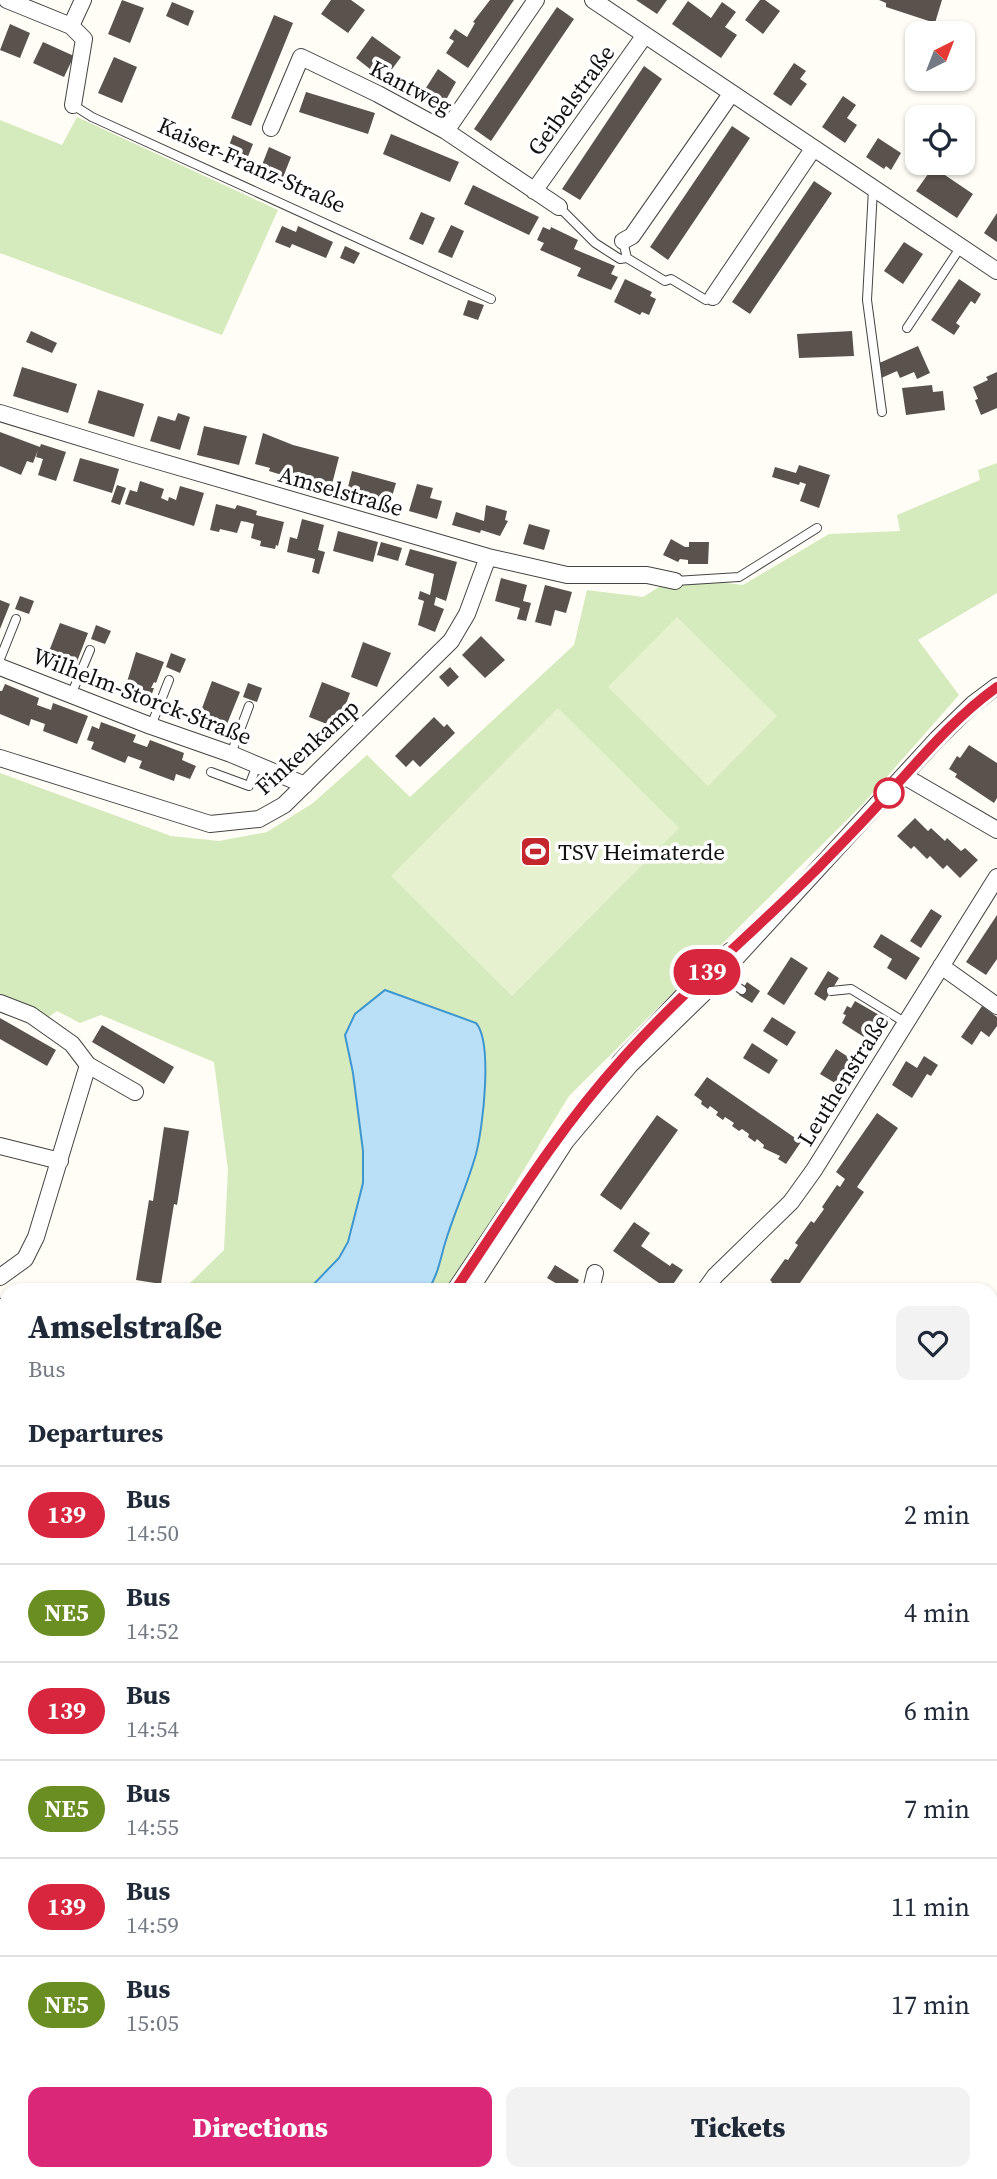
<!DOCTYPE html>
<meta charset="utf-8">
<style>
body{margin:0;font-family:"Source Serif 4",serif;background:#f2f2f3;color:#1f2937;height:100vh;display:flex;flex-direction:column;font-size:26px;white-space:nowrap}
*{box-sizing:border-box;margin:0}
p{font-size:23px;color:#747a83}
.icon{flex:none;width:38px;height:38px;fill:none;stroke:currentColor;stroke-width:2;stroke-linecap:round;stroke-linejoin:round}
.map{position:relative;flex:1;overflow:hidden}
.sheet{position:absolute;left:0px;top:1283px;width:998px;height:898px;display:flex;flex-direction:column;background:#fff;border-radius:21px 21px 0 0;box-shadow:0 2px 5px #0004}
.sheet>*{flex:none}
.badge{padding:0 14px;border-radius:23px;font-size:24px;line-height:46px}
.needle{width:46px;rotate:42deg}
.fabs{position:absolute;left:905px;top:21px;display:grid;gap:14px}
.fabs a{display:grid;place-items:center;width:70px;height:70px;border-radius:14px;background:#fff;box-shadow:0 2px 5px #0004;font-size:35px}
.map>.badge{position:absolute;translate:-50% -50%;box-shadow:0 0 0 4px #fff}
h2{padding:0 28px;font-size:26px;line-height:63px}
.round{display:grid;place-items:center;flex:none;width:74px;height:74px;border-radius:14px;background:#f2f2f3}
.headline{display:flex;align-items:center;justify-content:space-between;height:119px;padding:0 28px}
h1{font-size:33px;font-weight:800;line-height:52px}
.primary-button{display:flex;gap:14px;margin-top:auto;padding:14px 28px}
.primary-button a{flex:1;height:80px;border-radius:14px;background:#db2777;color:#fff;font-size:28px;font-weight:800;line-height:80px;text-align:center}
.primary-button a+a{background:#f2f2f3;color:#1f2937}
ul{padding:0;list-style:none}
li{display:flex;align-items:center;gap:21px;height:98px;padding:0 28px;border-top:2px solid #e0e1e3}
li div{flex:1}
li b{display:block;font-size:26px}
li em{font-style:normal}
li .badge{min-width:77px;font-weight:700;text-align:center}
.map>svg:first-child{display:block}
.green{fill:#d5ebbd}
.forest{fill:#b9dc9c}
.pitch{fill:#e6f2cf}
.water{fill:#b9e0f7;stroke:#3f96cf;stroke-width:2}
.building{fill:#5a524d}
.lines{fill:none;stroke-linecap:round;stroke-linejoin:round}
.service-casing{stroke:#444;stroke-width:10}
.minor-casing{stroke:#444;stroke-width:18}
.service{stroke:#fff;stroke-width:8}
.minor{stroke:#fff;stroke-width:16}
.line-casing{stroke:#fff;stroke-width:16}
.line{stroke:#d7263d;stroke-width:10}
.stop-dot{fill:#fff;stroke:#d7263d;stroke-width:3.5}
.labels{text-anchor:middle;stroke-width:7;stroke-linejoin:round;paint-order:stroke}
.street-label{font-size:23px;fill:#111;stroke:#fff}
.poi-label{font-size:23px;fill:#111;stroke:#fff;text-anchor:start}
</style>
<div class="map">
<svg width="997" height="2179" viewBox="0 0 997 2179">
<rect width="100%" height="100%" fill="#fffdf5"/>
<path class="green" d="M77,117L278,210L222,335L0,253V120L62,145Z
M997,463V593L918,640L959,695L862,805L569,1096L450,1290H187L188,1285L224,1250L228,1170L214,1062L101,1015L80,1023L57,1011L46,1019L0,996V773L171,836L219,841L267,832L313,803L367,755L410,797L574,645L587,590L643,597L675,577L743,585L829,534L900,531L897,515L980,480L978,470Z
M0,1305H7V1440L0,1439Z"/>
<path class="forest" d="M7,1603V1831L0,1835V1604Z"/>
<path class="pitch" d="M677,617L777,716L708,786L608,687Z
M558,708L679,828L512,996L391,876Z"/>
<path class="water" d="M385,990L476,1023C493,1042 483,1128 476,1154C468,1183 455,1211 446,1240C440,1259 439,1273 428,1290H308L339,1258L348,1242L363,1183V1151L353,1073L345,1035L355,1014Z"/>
<path class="building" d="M122,0L144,8L130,43L108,34Z
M331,0H351L365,10L348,33L321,14Z
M490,0H514L468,68L446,53L454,41L449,38L455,29L467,37L475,23L473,22Z
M636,0H667L657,14Z
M760,0H765L780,11L763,34L745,20Z
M879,0H942L935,23L886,7V3Z
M688,1L711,18L722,2L736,12L725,27L737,35L721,58L672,24Z
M172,2L194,11L188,26L166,16Z
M557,7L574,19L491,141L474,129Z
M274,15L293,23L251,126L231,118Z
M10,24L30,33L20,58L0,50Z
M372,36L401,57L384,80L356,58Z
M43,42L74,56L64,77L33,63Z
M114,57L137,67L122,103L98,93Z
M794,63L806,71L800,79L807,84L791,106L773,94Z
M644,66L662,79L580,200L562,189Z
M438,69L456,82L442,107L422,94Z
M306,92L375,113L368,134L299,112Z
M843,96L856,105L847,118L857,125L845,143L822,127Z
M732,126L750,138L668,260L650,247Z
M391,134L459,162L450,182L383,154Z
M233,135L253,144L245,164L225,156Z
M878,138L901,153L891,170L886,166L884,169L866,157Z
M269,147L291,157L282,180L260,170Z
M933,167L973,194L957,218L916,191Z
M814,181L832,193L750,314L732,302Z
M473,185L539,217L529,235L464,204Z
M421,212L435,218L423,245L409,239Z
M997,213V242L984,233Z
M451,225L464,231L452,258L438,252Z
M282,226L296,232L298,226L333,242L326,258L292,244L290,248L275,242Z
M543,227L550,230L551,227L578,240L574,249L615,266L611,274L618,277L611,290L577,276L581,268L540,250L544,243L537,240Z
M904,242L923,254L903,284L884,271Z
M345,246L360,253L354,264L340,258Z
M625,279L652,292L650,296L656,299L649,315L642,312L640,315L614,302Z
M959,279L981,294L975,304L971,301L956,323L960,326L954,335L931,320Z
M468,300L484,305L478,320L463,315Z
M31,331L57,343L52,353L26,342Z
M852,331L854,356L799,358L797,334Z
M918,346L930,373L917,379L914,372L900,378L897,371L879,379L877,364Z
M22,367L77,384L68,413L13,396Z
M997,372V408L981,415L975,400L978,399L973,387L988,380L986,377Z
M932,385L933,392L943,391L945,410L906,415L902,388Z
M98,390L144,404L134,437L88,423Z
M178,413L190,417L180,450L150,441L158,416L175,421Z
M204,426L247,436L239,465L197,455Z
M0,432L40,447L41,444L66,452L56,481L38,475L43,459L36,457L38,450L33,463L27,461L21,475L0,466Z
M263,433L293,445L339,457L331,488L285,476L269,471L270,468L255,464Z
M80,458L119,469L112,493L73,481Z
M799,465L830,475L819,508L800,501L806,484L800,482L799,485L772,477L775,467L796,473Z
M352,471L396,483L389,507L346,495Z
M140,481L164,489L161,498L168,501L169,497L176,500L180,486L204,493L194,526L125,504L130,490L137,492Z
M417,484L433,488L430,498L442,501L437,519L409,511Z
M117,485L126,488L120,505L111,502Z
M216,504L235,509L237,505L251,509L257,511L256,515L284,522L278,546L276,545L275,549L260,546L261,541L251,538L254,524L247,522L241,521L237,533L220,529L219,532L210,530Z
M486,505L507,511L505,520L508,521L500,536L481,530L480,533L452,525L456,512L484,521Z
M302,519L324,525L318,550L325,552L319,574L312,572L315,559L287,552L290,537L297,539Z
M529,524L550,530L544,550L523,544Z
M338,531L378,542L373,562L333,551Z
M671,539L685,547H689V542H709L708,564H688V560L680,559L678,562L663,555Z
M381,542L402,548L398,561L377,555Z
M410,549L457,562L446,601L436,597L434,605L444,609L435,632L418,625L424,601L418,599L420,591L430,595L434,574L405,565Z
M501,578L527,585L523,601L531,603L526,621L517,619L520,608L495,601Z
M545,585L572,592L566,613L555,610L551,626L535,622Z
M20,596L34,601L29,614L15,609Z
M0,600L10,604L0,629Z
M60,623L88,633L73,672L65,670L63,677L49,671L52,664L46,659Z
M96,625L111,631L105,644L91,639Z
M481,636L505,660L485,678L462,655Z
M363,642L391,653L377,687L351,677Z
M136,652L164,662L156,683L154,682L151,688H154L149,702L142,699L139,706L126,700L128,694L124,692Z
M171,653L186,659L180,673L166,667Z
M450,667L459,677L448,687L439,677Z
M212,681L240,692L225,729L218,727L215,735L201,730L205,721L198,719Z
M322,682L350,693L337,728L309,717Z
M248,683L262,688L257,702L243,697Z
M5,684L39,698L37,705L51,710L53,703L88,716L77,744L43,731L45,724L31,719L29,726L0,714V691H2Z
M434,717L444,727L447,724L455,733L420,767L413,760L406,767L395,756Z
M101,722L136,735L133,742L147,747L150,740L184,753L182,760L196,766L190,779L176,774L174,781L139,768L142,761L128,756L125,763L91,749L94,742L87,740L92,726L99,729Z
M969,745L997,763V798L994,803L955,777L957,774L949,769L957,756L960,758Z
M915,818L928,831L931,828L945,841L947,838L961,851L965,848L978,860L960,878L947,865L943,869L930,856L927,859L914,846L911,849L897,836Z
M931,909L942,916L921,948L910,941Z
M997,915V959L986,975L966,962Z
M881,934L920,958L906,980L887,968L892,959L873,947Z
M791,957L808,968L784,1005L767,994Z
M828,971L839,978L825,1001L814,994Z
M747,982L760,991L752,1003L739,995Z
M855,1001L881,1016L867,1039L842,1023L846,1015L843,1014L847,1006L851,1008Z
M982,1006L997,1017V1026L989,1037L981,1031L972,1045L961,1037Z
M772,1017L796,1032L787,1046L763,1031Z
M0,1018L56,1050L47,1066L0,1039Z
M102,1025L174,1067L164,1084L92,1042Z
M752,1043L778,1060L769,1074L743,1058Z
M836,1049L856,1062L840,1086L820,1074Z
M924,1056L938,1065L931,1076L927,1074L912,1098L892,1085L906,1061L917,1068Z
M707,1077L801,1142L786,1164L778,1159L780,1156L763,1148L764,1145L757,1139L755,1142L748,1137L749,1134L742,1129L739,1131L732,1126L734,1123L725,1117L723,1120L716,1115L718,1112L710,1106L708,1109L701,1104L702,1101L694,1095Z
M877,1113L898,1128L857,1187L864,1192L795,1290H767L772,1282L770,1280L785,1259L788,1260L798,1245L795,1243L811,1221L814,1223L824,1209L822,1207L837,1185L840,1187L845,1179L836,1172Z
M657,1115L678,1130L621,1210L600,1195Z
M164,1127L189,1131L177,1205L174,1204L161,1284L136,1280L149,1200L153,1201Z
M634,1222L650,1233L641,1246L670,1266L672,1263L683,1270L669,1290L613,1251Z
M555,1265L579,1280L574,1290H556L559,1285L547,1278Z
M990,1502L997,1505V1518L992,1528L990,1527Z
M7,1545V1569L0,1570V1546Z
M23,2174H45L53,2176L52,2179H20Z
M93,2174H130L127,2179H91Z"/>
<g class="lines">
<defs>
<path id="service" d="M73,105L92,117L491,299
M873,189L867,300L882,412
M559,207L595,243L620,259L627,258
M623,241L627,258L665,281L671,279L706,300L713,297
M907,328L960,248
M675,581L739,577L817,528
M0,659L16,619
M71,695L90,650
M151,726L169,680
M231,754L249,706
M211,772L249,786L257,765
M720,975L742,990
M831,991L851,989L906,1023
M0,1303H7"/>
<path id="minor" d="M7,0L71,26L83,0
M593,0L997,271
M71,26L84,39L73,105
M271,128L301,57L378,94L446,131L559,207
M446,131L536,0
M534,191L645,35
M623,241L632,236L731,94
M713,297L813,149
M0,413L134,454L488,557L567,575H647L675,581
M0,667L151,726L231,754L305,785
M0,758L210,824L259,819L284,805L451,641L467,614L488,557
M904,776L997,830
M941,966L997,1006
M0,1003L31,1015L72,1044L88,1065L135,1092
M620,1062L692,986L730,951
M0,1146L60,1161
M0,1277L25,1259L36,1237L88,1065
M455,1290L510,1208
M470,1290L566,1141L630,1065L703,994L937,739L973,704L997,686
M591,1290L595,1273
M705,1290L715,1276L791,1202L814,1170L997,877
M0,1456H7
M990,1477L997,1480
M0,1588L7,1587
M990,2154L997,2149
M603,2174L604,2179
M70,2179L73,2174
M958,2179L965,2174"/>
</defs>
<use href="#service" class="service-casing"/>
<use href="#minor" class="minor-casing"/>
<use href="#service" class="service"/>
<use href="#minor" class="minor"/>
</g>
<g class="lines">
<defs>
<path id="line" d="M455,1290C508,1211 558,1130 622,1059C684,990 754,932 819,867C842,843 866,819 888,794C923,756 955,717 997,687"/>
</defs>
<use href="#line" class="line-casing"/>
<use href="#line" class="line"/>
</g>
<defs>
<symbol id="stadium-square" viewBox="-11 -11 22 22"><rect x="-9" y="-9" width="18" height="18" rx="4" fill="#c4262e" stroke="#fff"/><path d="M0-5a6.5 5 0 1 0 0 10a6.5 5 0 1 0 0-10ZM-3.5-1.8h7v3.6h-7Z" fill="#fff"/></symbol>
</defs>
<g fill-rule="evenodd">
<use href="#stadium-square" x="518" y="834" width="35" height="35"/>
</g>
<circle class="stop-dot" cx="889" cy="793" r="14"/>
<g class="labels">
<g class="street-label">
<text transform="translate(411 87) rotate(28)" y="8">Kantweg</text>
<text transform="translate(571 100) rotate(-54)" y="8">Geibelstraße</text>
<text transform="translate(252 165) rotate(24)" y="8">Kaiser-Franz-Straße</text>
<text transform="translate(341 491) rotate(16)" y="8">Amselstraße</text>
<text transform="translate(142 696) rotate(21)" y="8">Wilhelm-Storck-Straße</text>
<text transform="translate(307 747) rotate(-42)" y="8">Finkenkamp</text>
<text transform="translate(843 1080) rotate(-58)" y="8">Leuthenstraße</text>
</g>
<g class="poi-label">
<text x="558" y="860">TSV Heimaterde</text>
</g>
</g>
</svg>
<div class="fabs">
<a><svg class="needle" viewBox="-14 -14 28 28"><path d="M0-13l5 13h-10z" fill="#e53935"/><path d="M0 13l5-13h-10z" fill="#747a83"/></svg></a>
<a><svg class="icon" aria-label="locate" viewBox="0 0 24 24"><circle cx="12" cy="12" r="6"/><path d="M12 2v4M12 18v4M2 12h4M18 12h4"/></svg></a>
</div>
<b class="badge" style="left:707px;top:972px;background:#d7263d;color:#fff">139</b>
<section class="sheet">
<div class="headline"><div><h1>Amselstraße</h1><p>Bus</p></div><a class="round"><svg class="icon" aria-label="heart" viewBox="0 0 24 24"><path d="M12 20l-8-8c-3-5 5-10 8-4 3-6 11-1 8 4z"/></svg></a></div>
<h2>Departures</h2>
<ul>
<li><span class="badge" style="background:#d7263d;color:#fff">139</span><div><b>Bus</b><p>14:50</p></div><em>2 min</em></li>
<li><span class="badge" style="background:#6b8e23;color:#fff">NE5</span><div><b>Bus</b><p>14:52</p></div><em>4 min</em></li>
<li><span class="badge" style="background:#d7263d;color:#fff">139</span><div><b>Bus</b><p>14:54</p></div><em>6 min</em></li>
<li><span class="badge" style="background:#6b8e23;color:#fff">NE5</span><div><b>Bus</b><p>14:55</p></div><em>7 min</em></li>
<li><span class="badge" style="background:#d7263d;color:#fff">139</span><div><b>Bus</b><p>14:59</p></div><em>11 min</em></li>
<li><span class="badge" style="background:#6b8e23;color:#fff">NE5</span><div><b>Bus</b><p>15:05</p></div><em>17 min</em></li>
</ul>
<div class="primary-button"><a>Directions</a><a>Tickets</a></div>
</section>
</div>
